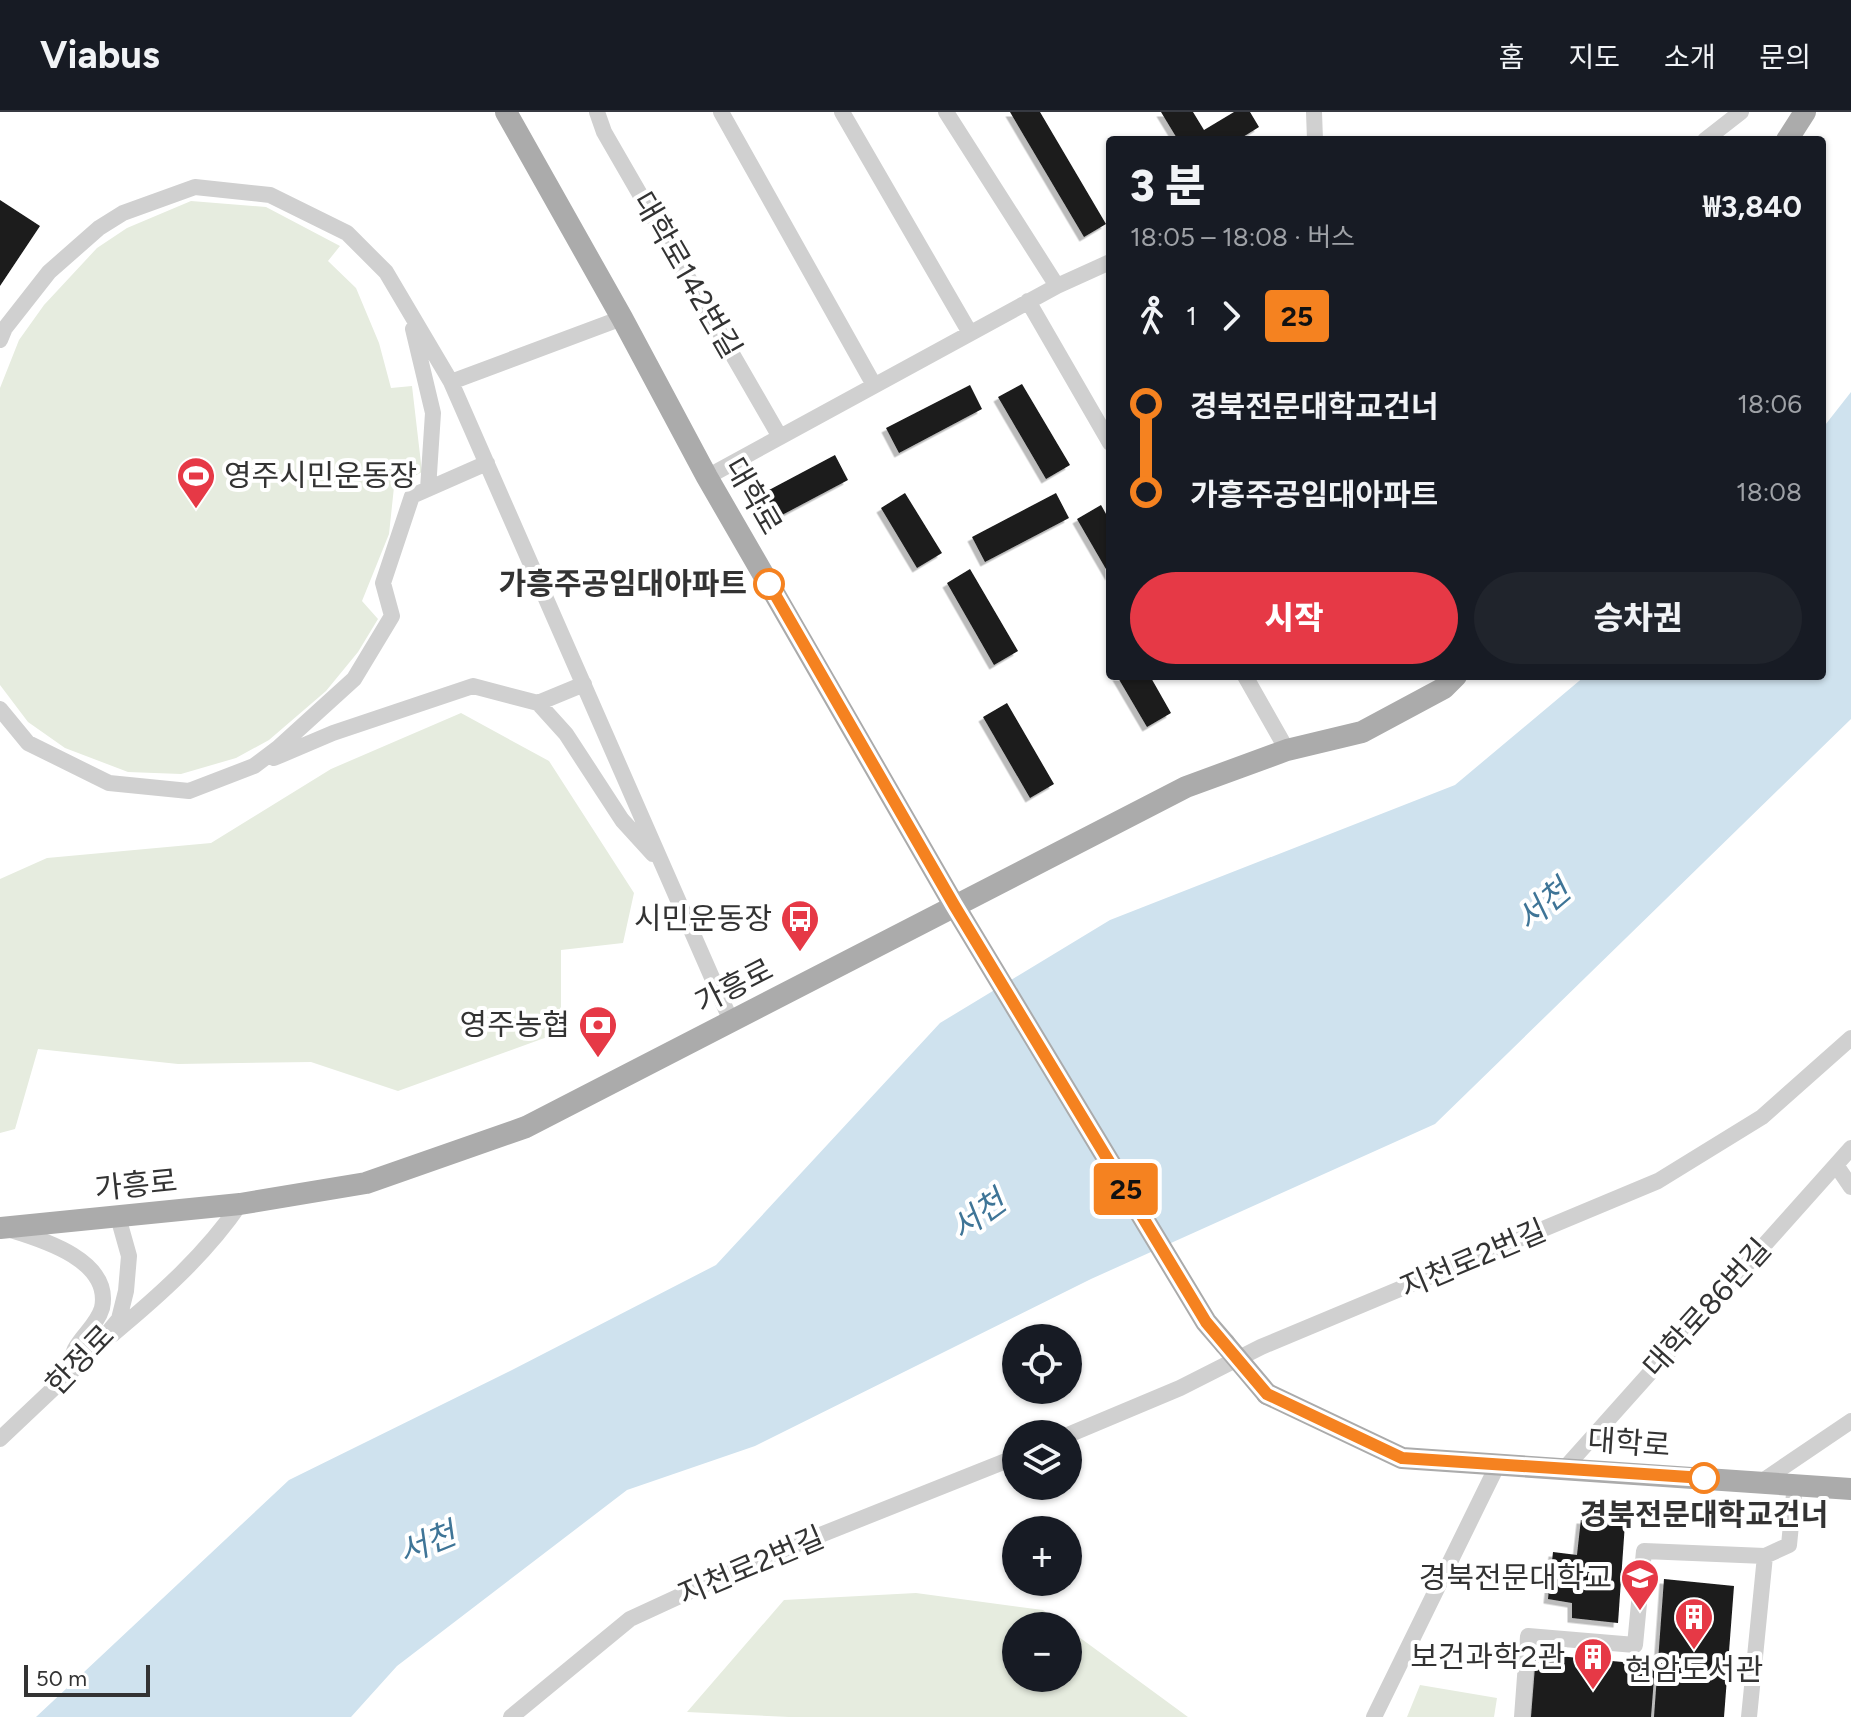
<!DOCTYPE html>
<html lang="ko">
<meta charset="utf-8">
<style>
body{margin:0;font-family:Figtree,"Noto Sans KR",sans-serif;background:#20242c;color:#f1f3f6;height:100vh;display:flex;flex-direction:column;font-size:30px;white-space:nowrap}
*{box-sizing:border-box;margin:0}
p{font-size:26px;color:#9ea1a6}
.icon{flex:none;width:44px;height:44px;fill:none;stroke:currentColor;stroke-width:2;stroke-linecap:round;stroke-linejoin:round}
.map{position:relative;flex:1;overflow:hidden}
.details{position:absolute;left:1106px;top:24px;width:720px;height:544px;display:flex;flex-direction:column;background:#171b24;border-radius:8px;box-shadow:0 2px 6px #0004}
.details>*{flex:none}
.badge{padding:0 16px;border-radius:6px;font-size:28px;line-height:52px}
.buttons{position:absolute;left:1002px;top:1212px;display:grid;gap:16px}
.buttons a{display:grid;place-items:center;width:80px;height:80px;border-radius:50%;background:#171b24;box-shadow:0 2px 6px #0004;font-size:40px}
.scale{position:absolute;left:24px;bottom:20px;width:126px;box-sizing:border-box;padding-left:8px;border:4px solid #333;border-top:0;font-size:22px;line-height:28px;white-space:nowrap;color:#333;-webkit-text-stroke:6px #fff;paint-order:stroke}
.map>.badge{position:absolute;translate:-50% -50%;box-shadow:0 0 0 4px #fff}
.legs{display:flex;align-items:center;gap:12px;height:88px;padding:0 24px;font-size:26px}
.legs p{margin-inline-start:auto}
.overview{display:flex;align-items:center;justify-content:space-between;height:136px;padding:0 24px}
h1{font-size:44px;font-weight:800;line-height:60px}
.action{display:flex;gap:16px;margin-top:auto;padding:16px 24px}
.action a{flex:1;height:92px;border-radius:48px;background:#e63946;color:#fff;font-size:32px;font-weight:800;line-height:92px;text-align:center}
.action a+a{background:#20242c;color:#f1f3f6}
ul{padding:0 24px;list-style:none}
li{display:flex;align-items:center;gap:28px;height:88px;font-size:30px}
li i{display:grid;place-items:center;width:12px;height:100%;margin:0 10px;background:currentColor}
li i::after{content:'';width:20px;height:20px;margin:-10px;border:6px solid;border-radius:50%;background:#171b24}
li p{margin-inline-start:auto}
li:first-child i{background:linear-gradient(#0000 50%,currentColor 0)}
li:last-child i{background:linear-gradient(currentColor 50%,#0000 0)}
header{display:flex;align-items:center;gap:48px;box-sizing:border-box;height:112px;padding:0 40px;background:#171b24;border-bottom:2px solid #363941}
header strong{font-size:38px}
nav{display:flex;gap:44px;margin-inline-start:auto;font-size:28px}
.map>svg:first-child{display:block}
.green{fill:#e6ecdf}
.water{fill:#cfe2ee}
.building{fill:#1a1a1a;filter:url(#shadow)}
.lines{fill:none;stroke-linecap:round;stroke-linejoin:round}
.minor{stroke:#d0d0d0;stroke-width:16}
.major{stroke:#ababab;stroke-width:22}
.major-bridge{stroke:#ababab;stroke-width:22}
.line-1-casing{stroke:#fff;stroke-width:18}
.line-1{stroke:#f58220;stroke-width:12}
.stop-1-dot{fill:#fff;stroke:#f58220;stroke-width:4}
.labels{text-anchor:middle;stroke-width:8;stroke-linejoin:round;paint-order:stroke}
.street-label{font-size:30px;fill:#333;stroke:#fff}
.poi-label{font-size:30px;fill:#333;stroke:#fff;text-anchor:end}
.stop-label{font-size:30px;font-weight:bold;fill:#333;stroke:#fff;text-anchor:end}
.water-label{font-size:32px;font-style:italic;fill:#3f7597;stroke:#fff}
</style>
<header>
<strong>Viabus</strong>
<nav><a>홈</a><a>지도</a><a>소개</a><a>문의</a></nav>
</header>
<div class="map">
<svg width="1851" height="1605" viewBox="0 0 1851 1605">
<defs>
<filter id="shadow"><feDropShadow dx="-4.5" dy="4.5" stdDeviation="0" flood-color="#0004"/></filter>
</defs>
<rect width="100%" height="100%" fill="#fff"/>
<path class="green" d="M191,89L266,95L340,134L328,149L356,176L379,231L391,276L412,274L422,360L394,375L389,422L362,489L378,507L358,540L326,579L269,628L236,646L181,662L128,660L65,636L28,610L0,573V276L19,228L44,193L97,136L127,116Z
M461,601L549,649L634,781L623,831L561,838V920L398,979L311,950L178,952L38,937L15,1017L0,1021V767L47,746L211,731L331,657Z
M916,1481L1043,1498L1064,1514H1016V1566H1068V1517L1188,1605H789L687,1600L784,1488Z
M1420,1573L1497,1586L1494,1605H1407Z"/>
<path class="water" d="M1851,280V607L1435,1012L1091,1167L755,1334L627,1378L397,1554L351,1605H36L289,1368L512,1258L716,1153L940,911L1110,808L1455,673L1585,564H1822V317Z"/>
<path class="building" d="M1010,0H1040L1106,112L1084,125Z
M1161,0H1193L1204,18L1234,0H1250L1259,15L1238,28H1178Z
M0,88L40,114L0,174Z
M1022,272L1070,353L1046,367L998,285Z
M970,273L982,297L899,341L886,316Z
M835,343L848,368L765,412L752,387Z
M905,381L942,441L917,456L881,396Z
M1056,381L1069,406L985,450L972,425Z
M1101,393L1110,409V464L1077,407Z
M970,457L1018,539L994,553L947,471Z
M1117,564H1150L1171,601L1147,615Z
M1007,591L1054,672L1030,686L983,605Z
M1581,1407L1625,1411L1618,1511L1572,1506V1491L1548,1487L1553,1440L1577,1443Z
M1664,1467L1734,1474L1724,1605H1654Z
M1536,1542L1655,1553L1651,1605H1531Z"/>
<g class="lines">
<path class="minor" d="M597,0L604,20L780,325
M721,0L874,273
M842,0L970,221
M1314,0L1315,28
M1705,28L1741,0
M1057,174L1110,150
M1028,189L1110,331
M413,217L433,301L428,377
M0,228L5,216L49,160L99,116L123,101L195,75L270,83L347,121L386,160L451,270L731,909
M451,270L622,206
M707,365L1057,174L946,0
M1245,564L1287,638
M538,591L584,572
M0,597L28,631L109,671L189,679L254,654L278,636L354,567L392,504L383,471L412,384L487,351
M274,646L333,621L473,574L538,591L566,622L622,708L653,742
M1836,1053L1851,1075
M11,1118C44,1128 112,1149 102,1196C97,1213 83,1222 75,1237C72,1244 70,1253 67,1260
M113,1222C160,1183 206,1142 240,1092
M1068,1323L1180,1276L1261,1235L1658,1069L1762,1005L1851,926
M0,1327L91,1241L119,1207L126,1179L129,1144L118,1105
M1564,1357L1851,1036
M1761,1370L1851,1309
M511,1605L630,1507L760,1447L1016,1345
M1374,1605L1498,1352
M1522,1605L1528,1524L1635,1533L1644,1439L1765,1444L1789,1433L1795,1372
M1749,1605L1765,1444"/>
<path class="major" d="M506,0L622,206L707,365L954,793L1206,1210L1225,1232
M1787,28L1805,0
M0,1116L240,1092L366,1071L526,1015L1186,675L1287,638L1362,620L1444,576L1456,564
M1267,1282L1402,1346L1851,1377"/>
<path class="major-bridge" d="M1225,1232L1267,1282"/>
</g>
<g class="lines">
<defs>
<path id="line-1" d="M769,472L954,793L1206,1210L1267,1282L1402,1346L1704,1366"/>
</defs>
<use href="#line-1" class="line-1-casing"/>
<use href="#line-1" class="line-1"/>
</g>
<defs>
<symbol id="stadium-pin" viewBox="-11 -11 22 30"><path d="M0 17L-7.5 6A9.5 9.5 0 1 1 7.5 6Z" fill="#e63946" stroke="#fff"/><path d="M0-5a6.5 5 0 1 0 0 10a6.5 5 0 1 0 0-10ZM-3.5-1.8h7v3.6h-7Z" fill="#fff"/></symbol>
<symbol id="bus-pin" viewBox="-11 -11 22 30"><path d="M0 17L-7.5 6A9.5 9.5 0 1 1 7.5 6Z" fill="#e63946" stroke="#fff"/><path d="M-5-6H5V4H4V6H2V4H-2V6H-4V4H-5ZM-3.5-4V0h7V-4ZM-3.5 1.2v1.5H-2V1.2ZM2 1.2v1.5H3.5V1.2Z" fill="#fff"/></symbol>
<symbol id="bank-pin" viewBox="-11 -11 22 30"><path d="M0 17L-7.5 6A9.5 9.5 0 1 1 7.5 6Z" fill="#e63946" stroke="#fff"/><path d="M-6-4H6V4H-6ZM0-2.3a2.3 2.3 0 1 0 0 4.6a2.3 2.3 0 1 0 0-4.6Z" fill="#fff"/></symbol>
<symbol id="university-pin" viewBox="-11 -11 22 30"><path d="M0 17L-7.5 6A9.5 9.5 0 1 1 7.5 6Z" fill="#e63946" stroke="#fff"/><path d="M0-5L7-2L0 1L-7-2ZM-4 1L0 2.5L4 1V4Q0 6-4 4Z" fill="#fff"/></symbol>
<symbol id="building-pin" viewBox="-11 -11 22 30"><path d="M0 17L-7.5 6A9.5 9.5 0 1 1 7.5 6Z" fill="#e63946" stroke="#fff"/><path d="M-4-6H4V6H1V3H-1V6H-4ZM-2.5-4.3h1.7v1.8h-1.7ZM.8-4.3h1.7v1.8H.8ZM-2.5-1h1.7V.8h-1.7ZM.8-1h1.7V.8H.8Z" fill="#fff"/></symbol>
</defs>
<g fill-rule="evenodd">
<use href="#stadium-pin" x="174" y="342" width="44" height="60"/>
<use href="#bus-pin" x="778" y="785" width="44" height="60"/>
<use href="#bank-pin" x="576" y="891" width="44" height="60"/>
<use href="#university-pin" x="1618" y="1444" width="44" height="60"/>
<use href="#building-pin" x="1672" y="1483" width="44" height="60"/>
<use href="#building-pin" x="1571" y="1523" width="44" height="60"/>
</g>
<g class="stop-1-dot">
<circle cx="769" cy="472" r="14"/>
<circle cx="1704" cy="1366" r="14"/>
</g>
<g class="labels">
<g class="street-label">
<text transform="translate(687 163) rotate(60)" y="10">대학로142번길</text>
<text transform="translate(753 384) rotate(60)" y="10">대학로</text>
<text transform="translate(734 874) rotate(-27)" y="10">가흥로</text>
<text transform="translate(136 1073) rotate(-6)" y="10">가흥로</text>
<text transform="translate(1473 1147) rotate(-23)" y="10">지천로2번길</text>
<text transform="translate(1707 1196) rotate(-48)" y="10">대학로86번길</text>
<text transform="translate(80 1248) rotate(-46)" y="10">한정로</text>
<text transform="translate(1629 1331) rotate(4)" y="10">대학로</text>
<text transform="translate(751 1454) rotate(-23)" y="10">지천로2번길</text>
</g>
<g class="poi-label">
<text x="224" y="374" text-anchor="start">영주시민운동장</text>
<text x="772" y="817">시민운동장</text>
<text x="570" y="923">영주농협</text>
<text x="1612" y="1476">경북전문대학교</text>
<text x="1565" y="1555">보건과학2관</text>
<text x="1694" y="1568" text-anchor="middle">현암도서관</text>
</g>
<g class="stop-label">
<text x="747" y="482">가흥주공임대아파트</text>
<text x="1704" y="1413" text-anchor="middle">경북전문대학교건너</text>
</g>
<g class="water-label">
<text transform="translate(1543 793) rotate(-40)" y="11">서천</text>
<text transform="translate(978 1103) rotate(-36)" y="11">서천</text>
<text transform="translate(427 1431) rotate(-22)" y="11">서천</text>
</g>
</g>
</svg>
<div class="buttons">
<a><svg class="icon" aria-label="locate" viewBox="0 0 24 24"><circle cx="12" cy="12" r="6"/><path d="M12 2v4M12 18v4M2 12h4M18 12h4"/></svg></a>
<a><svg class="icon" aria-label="layers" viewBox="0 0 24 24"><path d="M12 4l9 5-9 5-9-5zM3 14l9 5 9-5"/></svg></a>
<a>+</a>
<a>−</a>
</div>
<div class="scale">50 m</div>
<b class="badge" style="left:1126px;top:1077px;background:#f58220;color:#111">25</b>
<section class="details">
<div class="overview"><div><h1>3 분</h1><p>18:05 – 18:08 · 버스</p></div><b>₩3,840</b></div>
<div class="legs"><svg class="icon" aria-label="walk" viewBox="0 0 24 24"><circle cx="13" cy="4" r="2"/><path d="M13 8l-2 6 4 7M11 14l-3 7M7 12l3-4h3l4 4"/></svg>1<svg class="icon" aria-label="forward" viewBox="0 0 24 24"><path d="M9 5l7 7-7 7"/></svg><b class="badge" style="background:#f58220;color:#111">25</b></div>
<ul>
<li><i style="color:#f58220"></i><b>경북전문대학교건너</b><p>18:06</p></li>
<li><i style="color:#f58220"></i><b>가흥주공임대아파트</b><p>18:08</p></li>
</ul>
<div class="action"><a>시작</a><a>승차권</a></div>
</section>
</div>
